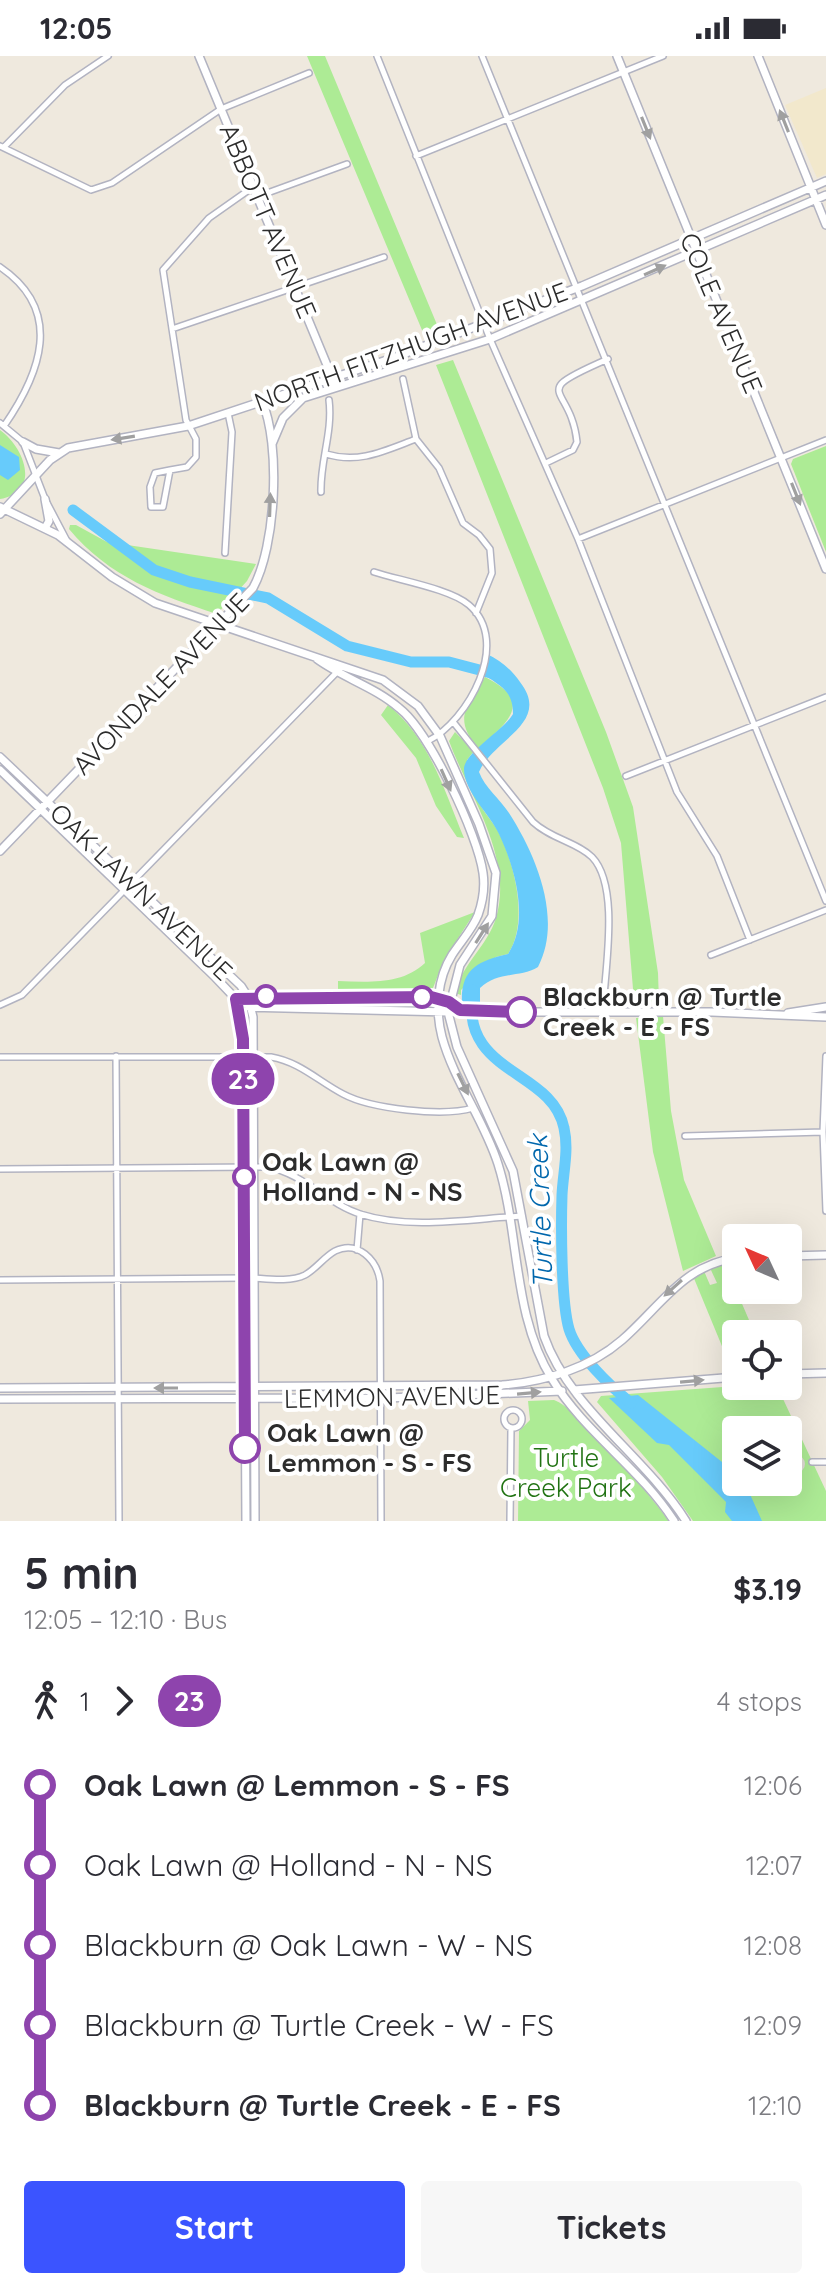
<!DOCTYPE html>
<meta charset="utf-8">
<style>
body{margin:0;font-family:Quicksand,sans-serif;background:#f7f7f7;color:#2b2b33;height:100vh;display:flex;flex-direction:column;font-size:30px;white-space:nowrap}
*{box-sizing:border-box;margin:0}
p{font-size:26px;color:#7c7c81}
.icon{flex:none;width:44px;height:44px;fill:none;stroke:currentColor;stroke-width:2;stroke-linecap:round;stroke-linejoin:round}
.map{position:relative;height:1465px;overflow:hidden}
.sheet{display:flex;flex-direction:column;background:#fff;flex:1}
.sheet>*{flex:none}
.badge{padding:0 16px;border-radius:26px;font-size:28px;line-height:52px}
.needle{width:52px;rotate:314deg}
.tools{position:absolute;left:722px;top:1168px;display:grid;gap:16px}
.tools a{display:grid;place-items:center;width:80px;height:80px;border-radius:8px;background:#fff;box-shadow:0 8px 32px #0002;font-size:40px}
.map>.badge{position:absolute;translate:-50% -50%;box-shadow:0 0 0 4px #fff}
.legs{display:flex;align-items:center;gap:12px;height:88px;padding:0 24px;font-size:26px}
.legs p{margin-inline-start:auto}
.overview{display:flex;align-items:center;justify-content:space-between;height:136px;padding:0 24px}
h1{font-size:44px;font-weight:800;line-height:60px}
.primary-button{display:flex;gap:16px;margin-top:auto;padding:16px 24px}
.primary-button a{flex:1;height:92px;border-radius:8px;background:#3b54ff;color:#fff;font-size:32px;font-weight:800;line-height:92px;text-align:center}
.primary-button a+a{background:#f7f7f7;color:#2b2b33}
ul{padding:0 24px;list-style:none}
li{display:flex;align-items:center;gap:28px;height:80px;font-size:30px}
li i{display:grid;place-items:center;width:12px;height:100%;margin:0 10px;background:currentColor}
li i::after{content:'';width:20px;height:20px;margin:-10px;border:6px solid;border-radius:50%;background:#fff}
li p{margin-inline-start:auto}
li:first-child i{background:linear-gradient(#0000 50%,currentColor 0)}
li:last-child i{background:linear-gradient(currentColor 50%,#0000 0)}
.status{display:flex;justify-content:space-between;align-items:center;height:56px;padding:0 40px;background:#fff;direction:ltr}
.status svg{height:22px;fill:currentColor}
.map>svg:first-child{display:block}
.education{fill:#f2e8cc}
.green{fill:#adeb95;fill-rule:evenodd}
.plaza{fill:#dfdbd5}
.water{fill:#67cbfb}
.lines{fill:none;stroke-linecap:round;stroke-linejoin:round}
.river{stroke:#67cbfb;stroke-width:11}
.street-casing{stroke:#b2b3c1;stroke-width:8}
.secondary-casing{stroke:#b2b3c1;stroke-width:10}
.street{stroke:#fff;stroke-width:5}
.secondary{stroke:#fff;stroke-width:7}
.oneway{fill:#a0a0a0}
.line-1-casing{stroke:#fff;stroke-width:18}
.line-1{stroke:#8e44ad;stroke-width:12}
.stop-1-dot{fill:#fff;stroke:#8e44ad;stroke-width:4}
.labels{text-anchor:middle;stroke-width:8;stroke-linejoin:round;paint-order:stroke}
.street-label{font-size:26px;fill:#2c2c2c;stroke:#fff}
.stop-label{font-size:26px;font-weight:bold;fill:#2c2c2c;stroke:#fff;text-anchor:start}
.park-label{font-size:26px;fill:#217313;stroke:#fff}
.water-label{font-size:28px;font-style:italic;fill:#0067ad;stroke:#fff}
</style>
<div class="status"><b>12:05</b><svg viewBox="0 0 49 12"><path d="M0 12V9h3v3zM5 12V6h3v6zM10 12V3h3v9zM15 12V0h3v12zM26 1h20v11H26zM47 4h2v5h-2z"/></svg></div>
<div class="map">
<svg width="826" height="1465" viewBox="0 0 826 1465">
<rect width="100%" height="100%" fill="#efe9de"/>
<path class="education" d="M826,32V118L817,122L785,49Z"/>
<path class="green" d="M307,0H325L438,271L432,274L434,283L427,286Z
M453,304L606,676L633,751L658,917L659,946L634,945L621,787L603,732L436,309Z
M0,374C24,391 42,436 0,443Z
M826,390V496L791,408L793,403Z
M70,469H76L107,486L256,508L247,525L217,558C159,539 109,521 69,473Z
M485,621C535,646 508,666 478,693C453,661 466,653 485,621Z
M388,649C430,683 444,734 464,782L457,781L436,750L416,702L381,659Z
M455,676L474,695L467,704C470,716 472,729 476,740C480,753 493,765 499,777C515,809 529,867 508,898L496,901L461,934V939L455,937C463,906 487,891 496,862C514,802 469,739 449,685Z
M475,856L444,904L431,937L342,936L338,933V925C368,926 402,929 425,907L420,877Z
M663,960L671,1055L684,1124L716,1200L683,1215L653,1096L636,962Z
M725,1208L755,1278H736V1312H731L693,1220L704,1215L710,1229L717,1227L710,1212Z
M736,1330H757L759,1335L777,1330L826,1435V1465H693L662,1421L597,1346L601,1340ZM736,1374H788V1426H736Z
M554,1344C577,1351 653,1442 669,1465H518L519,1375L530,1364L528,1345Z"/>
<path class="plaza" d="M787 1408a9 9 0 1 1 18 0a9 9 0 1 1-18 0Z"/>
<path class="water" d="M0,389L19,401L20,414L8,424L0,419Z
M487,598C500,604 512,614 520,626C552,667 493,683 479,716C485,732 500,743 509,757C536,799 563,863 538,911C520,922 498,915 480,932V948H462C460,913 478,905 508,898C530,865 515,812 499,778C490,758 464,736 464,713C464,697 504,674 513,658C513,635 501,630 484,619Z
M638,1339L732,1414L736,1426L745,1427L762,1465H732L725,1456L726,1446L669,1389L657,1387L609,1342Z"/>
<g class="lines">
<path class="river" d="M73,454L154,514L190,526L268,542L347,590L411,606H449L491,617
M473,934C458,1019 552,1012 564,1072C569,1094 563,1117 562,1139C561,1170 561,1245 569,1273C577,1299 610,1330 631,1347"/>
<defs>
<path id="street" d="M377,0L490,283L578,483L677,736L717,800L750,884
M482,0L826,845
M0,90L91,134L112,127L221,53L309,17
M4,91L65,29L108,0
M416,100L663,0
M259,140L347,108
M0,211C65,255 40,318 4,370
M172,273L384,201
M403,323L416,383L439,412L463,467L479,479L490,493L492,517L476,557
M0,367L23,386L45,443L67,485
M326,398C359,408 384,395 416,383
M546,407L573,394L577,386C571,327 525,339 608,303
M170,414L155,417L150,431L151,451H163L170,414L187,411L196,401V383L186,364L163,214L209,162L253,131
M321,436C320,405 333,376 329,344
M578,483L826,384
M225,497L232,376L228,357
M374,516C398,524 451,533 469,549C512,586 468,665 428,685
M454,667L533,766C551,783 577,786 592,801C621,831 604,918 603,955
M626,720L826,641
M711,899L826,854
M0,949L22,939L339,614
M116,1000L119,1465
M826,1000L823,1076L826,1155
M0,1001H271C300,1006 318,1025 343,1038C371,1053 443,1061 473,1052
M685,1080L823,1076
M0,1113L267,1111C303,1117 326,1147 360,1158C410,1174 470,1163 522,1160
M357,1194L360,1158
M254,1222C269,1223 291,1226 305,1219C316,1213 324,1201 335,1195C358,1184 377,1204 380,1225L381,1465
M0,1224L244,1222
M504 1363a9 9 0 1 1 18 0a9 9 0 1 1-18 0Z
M812,1406H826
M510,1465L511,1372"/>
<path id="secondary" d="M199,0L334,326
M617,0L826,513
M758,0L826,169
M23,386L36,393L59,397
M272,388L283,362L303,342L490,283L826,139
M0,451L58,479L112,521L155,547L383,624L418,650L440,680L479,768L496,817L492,860L460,909L448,956L457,991L513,1115L544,1280C569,1352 645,1400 686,1465
M0,458L50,404L68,392L188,370L393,302L582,230L826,125
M45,472L49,465L45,443
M317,603C343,622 375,631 399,652C429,675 478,779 483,817C485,831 483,845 478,859C472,874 461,885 452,899C437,923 435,954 442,981C454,1025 484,1064 498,1108C520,1178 512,1259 552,1323C584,1376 640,1412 674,1465
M0,701L241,930L248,941L253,961L255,1465
M0,714L215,921L236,943L243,983L246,1465
M0,795L253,532C276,490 281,389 262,345
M246,942L431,941L449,946L460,954
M249,951L448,956H712L826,961
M788,957L826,951
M788,1200L826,1199
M788,1318L826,1317
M0,1332L502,1329C544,1326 590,1312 622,1284C660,1251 683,1209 736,1202
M574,1334L736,1321
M0,1343L387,1342L562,1335"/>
</defs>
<use href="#street" class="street-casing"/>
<use href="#secondary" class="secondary-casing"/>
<use href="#street" class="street"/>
<use href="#secondary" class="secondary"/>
</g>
<defs><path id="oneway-solid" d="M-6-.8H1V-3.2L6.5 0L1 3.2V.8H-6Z" transform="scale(2)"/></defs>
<g class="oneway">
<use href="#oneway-solid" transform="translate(784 65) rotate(-112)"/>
<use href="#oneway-solid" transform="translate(646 72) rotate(68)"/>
<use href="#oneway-solid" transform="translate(655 214) rotate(-24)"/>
<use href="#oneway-solid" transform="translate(123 382) rotate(171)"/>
<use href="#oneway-solid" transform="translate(796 438) rotate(68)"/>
<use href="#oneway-solid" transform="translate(270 449) rotate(-88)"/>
<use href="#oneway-solid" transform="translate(446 724) rotate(66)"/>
<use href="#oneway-solid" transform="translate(482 877) rotate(-58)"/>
<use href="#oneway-solid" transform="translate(463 1028) rotate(64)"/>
<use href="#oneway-solid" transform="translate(673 1232) rotate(138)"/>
<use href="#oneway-solid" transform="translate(692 1325) rotate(-5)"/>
<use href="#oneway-solid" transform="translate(166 1332) rotate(180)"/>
<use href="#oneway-solid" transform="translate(529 1337) rotate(-5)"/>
</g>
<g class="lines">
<defs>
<path id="line-1" d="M245,1392L243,983L236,943L431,941L449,946L460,954L521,956"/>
</defs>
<use href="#line-1" class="line-1-casing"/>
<use href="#line-1" class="line-1"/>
</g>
<g class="stop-1-dot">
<circle cx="266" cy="940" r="10"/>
<circle cx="422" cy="941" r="10"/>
<circle cx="521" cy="956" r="14"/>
<circle cx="244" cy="1121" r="10"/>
<circle cx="245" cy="1392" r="14"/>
</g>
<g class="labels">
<g class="street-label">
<text transform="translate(268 165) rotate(67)" y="9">ABBOTT AVENUE</text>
<text transform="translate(721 257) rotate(67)" y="9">COLE AVENUE</text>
<text transform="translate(411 291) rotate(-20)" y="9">NORTH FITZHUGH AVENUE</text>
<text transform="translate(161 628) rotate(-46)" y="9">AVONDALE AVENUE</text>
<text transform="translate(141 836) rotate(44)" y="9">OAK LAWN AVENUE</text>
<text transform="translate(392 1341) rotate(-1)" y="9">LEMMON AVENUE</text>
</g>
<g class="stop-label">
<text x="543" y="950">Blackburn @ Turtle<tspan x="543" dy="30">Creek - E - FS</tspan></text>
<text x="262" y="1115">Oak Lawn @<tspan x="262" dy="30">Holland - N - NS</tspan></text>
<text x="267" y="1386">Oak Lawn @<tspan x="267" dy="30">Lemmon - S - FS</tspan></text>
</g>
<g class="park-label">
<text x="566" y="1411">Turtle<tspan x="566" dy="30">Creek Park</tspan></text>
</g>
<g class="water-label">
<text transform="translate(540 1156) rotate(-92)" y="10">Turtle Creek</text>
</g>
</g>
</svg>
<div class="tools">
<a><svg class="needle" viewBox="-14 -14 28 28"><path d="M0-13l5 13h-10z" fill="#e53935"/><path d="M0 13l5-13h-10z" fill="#7c7c81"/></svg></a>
<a><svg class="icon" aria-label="locate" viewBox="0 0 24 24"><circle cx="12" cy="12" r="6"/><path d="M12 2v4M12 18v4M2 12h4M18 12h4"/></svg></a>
<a><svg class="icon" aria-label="layers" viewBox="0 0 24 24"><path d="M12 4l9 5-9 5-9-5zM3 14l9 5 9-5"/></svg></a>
</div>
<b class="badge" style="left:243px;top:1023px;background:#8e44ad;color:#fff">23</b>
</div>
<section class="sheet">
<div class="overview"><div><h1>5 min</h1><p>12:05 – 12:10 · Bus</p></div><b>$3.19</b></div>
<div class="legs"><svg class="icon" aria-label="walk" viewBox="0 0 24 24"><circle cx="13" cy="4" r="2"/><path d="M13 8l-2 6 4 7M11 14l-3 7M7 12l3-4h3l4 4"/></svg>1<svg class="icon" aria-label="forward" viewBox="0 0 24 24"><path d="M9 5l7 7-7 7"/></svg><b class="badge" style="background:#8e44ad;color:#fff">23</b><p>4 stops</p></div>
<ul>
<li><i style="color:#8e44ad"></i><b>Oak Lawn @ Lemmon - S - FS</b><p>12:06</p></li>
<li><i style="color:#8e44ad"></i><span>Oak Lawn @ Holland - N - NS</span><p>12:07</p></li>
<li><i style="color:#8e44ad"></i><span>Blackburn @ Oak Lawn - W - NS</span><p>12:08</p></li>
<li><i style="color:#8e44ad"></i><span>Blackburn @ Turtle Creek - W - FS</span><p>12:09</p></li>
<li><i style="color:#8e44ad"></i><b>Blackburn @ Turtle Creek - E - FS</b><p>12:10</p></li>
</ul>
<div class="primary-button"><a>Start</a><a>Tickets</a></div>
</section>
